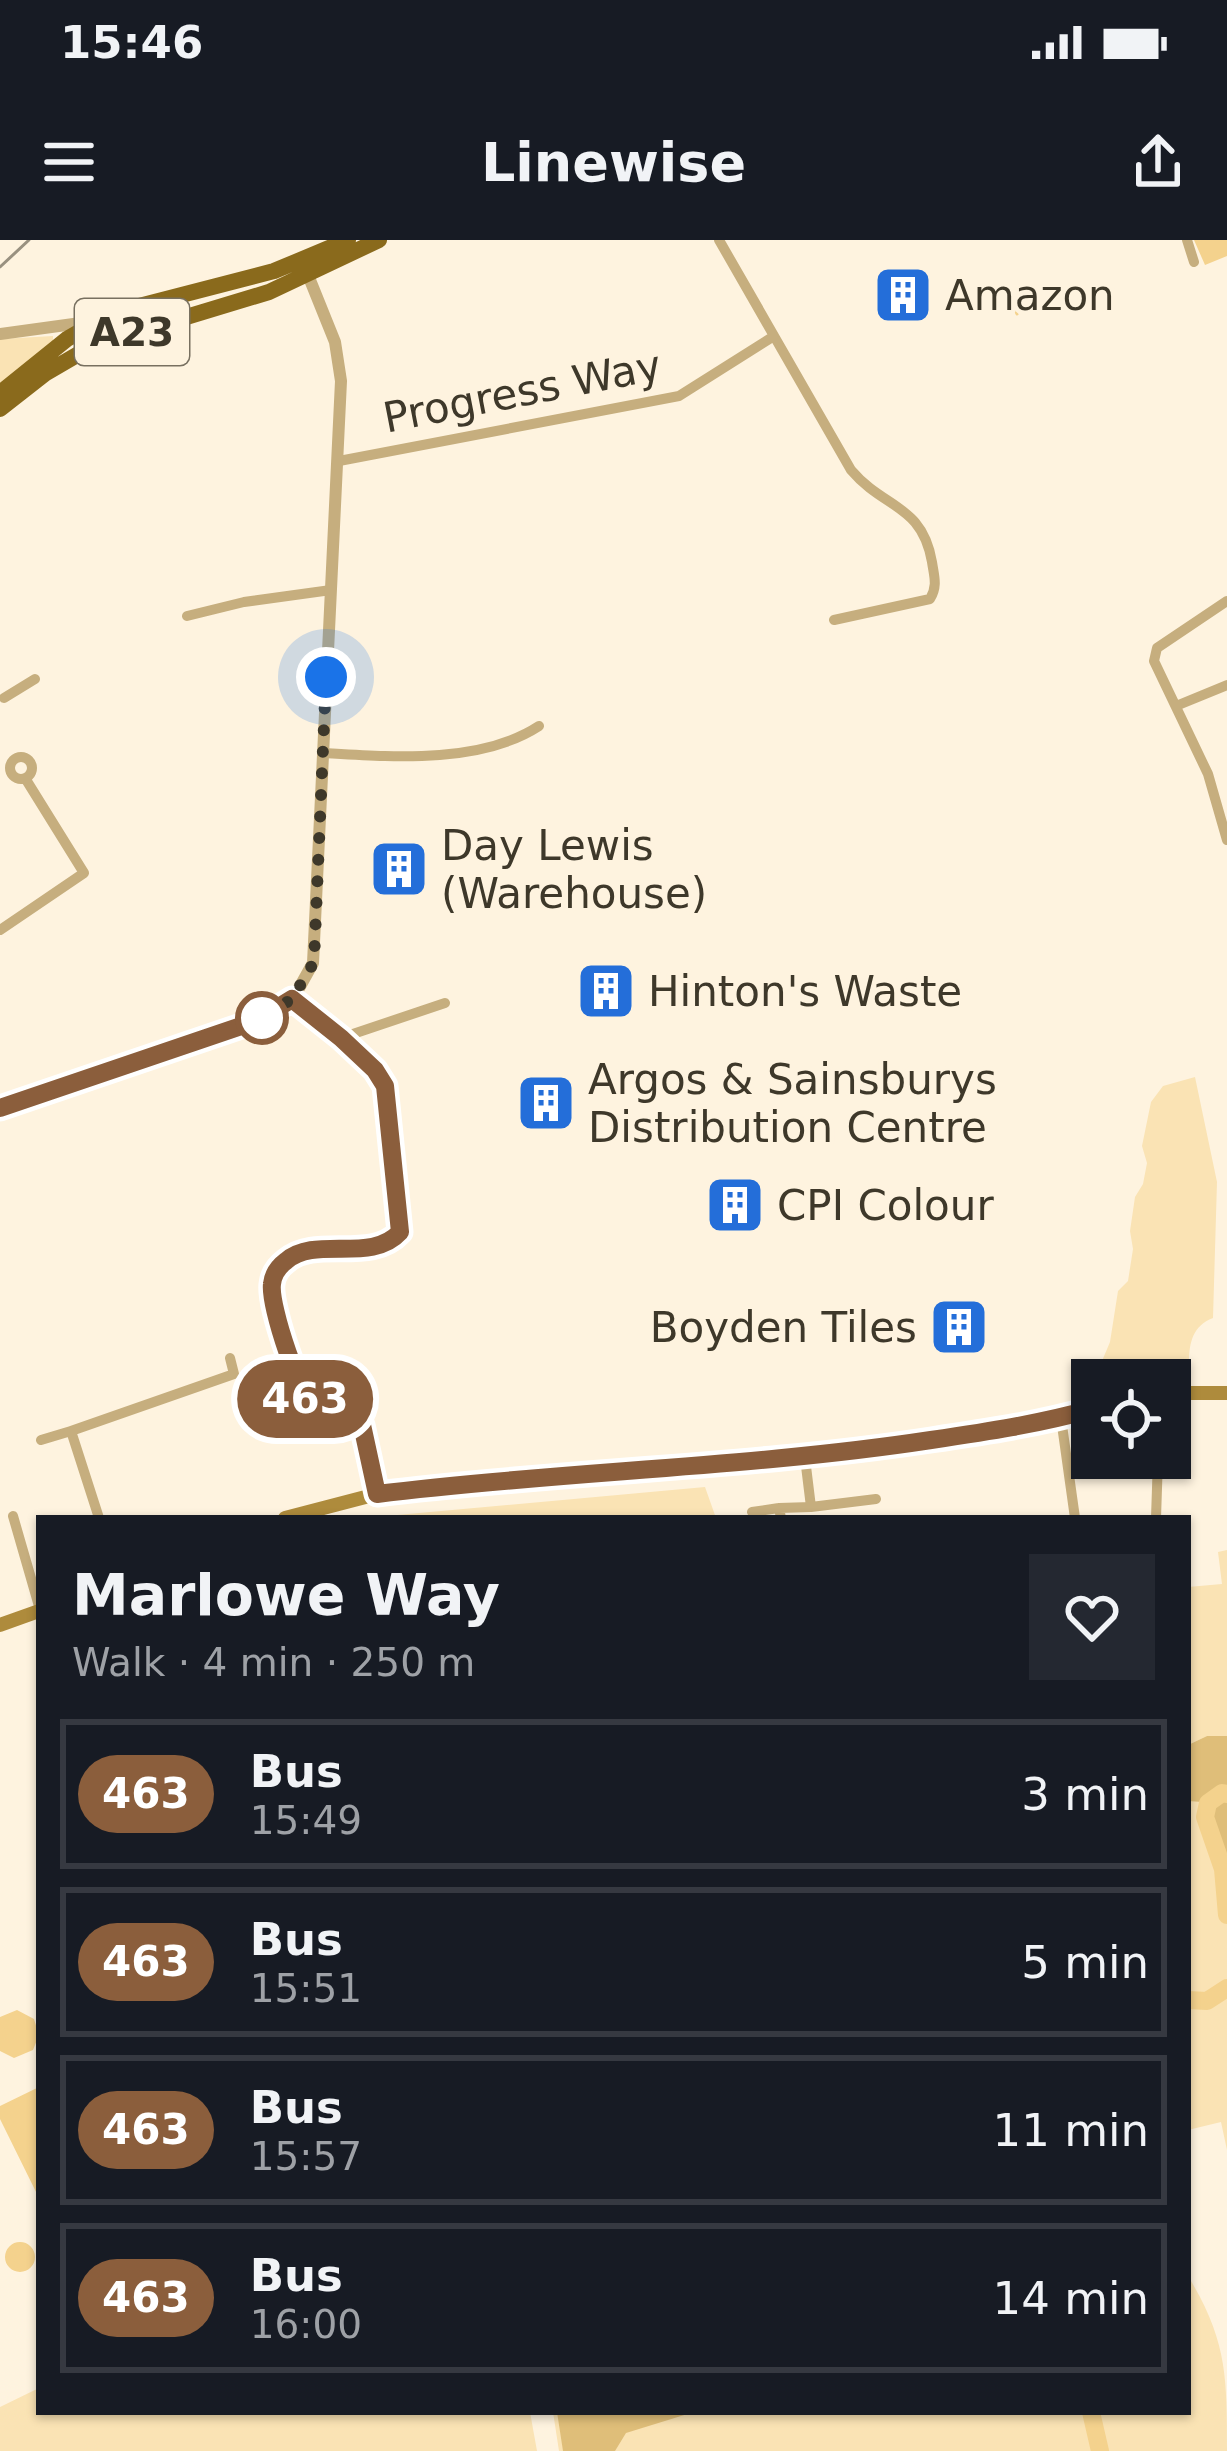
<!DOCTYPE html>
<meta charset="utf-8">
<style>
body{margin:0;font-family:"DejaVu Sans",sans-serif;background:#242831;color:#f1f3f6;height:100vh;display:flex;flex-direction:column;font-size:45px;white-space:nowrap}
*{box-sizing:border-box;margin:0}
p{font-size:39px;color:#9ea1a6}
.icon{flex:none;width:66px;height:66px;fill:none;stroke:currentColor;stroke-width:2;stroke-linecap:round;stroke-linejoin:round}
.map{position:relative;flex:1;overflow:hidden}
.drawer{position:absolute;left:36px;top:1275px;width:1155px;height:900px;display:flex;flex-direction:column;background:#171b24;border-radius:0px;box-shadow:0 3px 9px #0004}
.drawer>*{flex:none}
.badge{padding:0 24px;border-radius:39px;font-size:42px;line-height:78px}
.controls{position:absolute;left:1071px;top:1119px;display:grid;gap:24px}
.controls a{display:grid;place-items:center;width:120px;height:120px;border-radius:0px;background:#171b24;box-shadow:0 3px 9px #0004;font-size:60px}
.you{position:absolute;width:60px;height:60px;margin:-30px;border:9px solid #fff;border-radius:50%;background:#1a73e8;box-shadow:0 0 0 18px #1a73e833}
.map>.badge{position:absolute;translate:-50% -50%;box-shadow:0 0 0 6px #fff}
.round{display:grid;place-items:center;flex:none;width:126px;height:126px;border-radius:0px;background:#242831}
.head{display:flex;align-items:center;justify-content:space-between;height:204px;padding:0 36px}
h1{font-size:57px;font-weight:800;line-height:90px}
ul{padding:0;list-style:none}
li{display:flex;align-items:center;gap:36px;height:150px;margin:0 24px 18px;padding:0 12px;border:6px solid #363941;border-radius:0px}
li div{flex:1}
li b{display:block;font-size:45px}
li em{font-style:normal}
li .badge{min-width:132px;font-weight:700;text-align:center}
.status{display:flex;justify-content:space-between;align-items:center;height:84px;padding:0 60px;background:#171b24;direction:ltr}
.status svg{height:33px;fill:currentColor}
header{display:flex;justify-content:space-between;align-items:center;height:156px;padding:0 36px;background:#171b24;font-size:54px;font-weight:800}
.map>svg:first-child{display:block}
.green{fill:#fae3b4}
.forest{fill:#dfbe79}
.water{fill:#f4d28d}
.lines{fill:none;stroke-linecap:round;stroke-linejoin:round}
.stream{stroke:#f4d28d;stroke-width:3}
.river{stroke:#f4d28d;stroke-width:18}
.minor{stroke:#c6ae7e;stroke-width:10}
.tertiary{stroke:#c6ae7e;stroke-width:12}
.secondary{stroke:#ae8b3c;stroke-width:14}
.trunk{stroke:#8a6a1c;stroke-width:16}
.tram{stroke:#999180;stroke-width:3}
.line-casing{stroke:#fff;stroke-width:27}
.line{stroke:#8b5e3c;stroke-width:18}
.walk{stroke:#3e382a;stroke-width:12;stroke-dasharray:0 21.6}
.stop-dot{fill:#fff;stroke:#8b5e3c;stroke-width:6}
.labels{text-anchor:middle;stroke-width:9;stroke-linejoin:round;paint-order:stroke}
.shield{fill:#fef3df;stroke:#787060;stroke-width:3}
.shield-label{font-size:39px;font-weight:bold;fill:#3e382a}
.poi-label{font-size:42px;fill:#3e382a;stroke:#fef3df;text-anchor:start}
.street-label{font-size:42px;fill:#3e382a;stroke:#fef3df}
</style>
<div class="status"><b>15:46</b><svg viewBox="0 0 49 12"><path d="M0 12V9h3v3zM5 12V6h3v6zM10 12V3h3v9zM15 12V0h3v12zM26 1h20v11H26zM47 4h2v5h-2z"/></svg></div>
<header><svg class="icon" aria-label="menu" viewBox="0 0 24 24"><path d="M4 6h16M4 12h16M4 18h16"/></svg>Linewise<svg class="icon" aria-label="share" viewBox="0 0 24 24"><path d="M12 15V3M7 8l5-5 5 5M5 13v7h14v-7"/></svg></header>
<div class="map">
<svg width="1227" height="2211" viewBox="0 0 1227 2211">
<rect width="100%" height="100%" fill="#fef3df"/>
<path class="green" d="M53,96V102L0,145V99Z
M1195,837L1217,942L1213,1078C1184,1089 1189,1120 1190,1146L1170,1149V1140H1094L1110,1102L1118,1051L1128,1041L1133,1009L1130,991L1135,957L1143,944L1147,923L1142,906L1151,862L1163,846Z
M705,1247L716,1278H370L375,1277Z
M1227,1310V1496H1207L1188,1505V1347L1222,1344L1218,1312Z
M1190,1560L1202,1561L1227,1624V1910L1221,1882L1188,1890Z
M1188,2036C1227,2100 1227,2136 1227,2211H559L553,2172H1188Z
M39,2148V2172H530L537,2211H0V2167Z"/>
<path class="forest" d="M1207,1496H1227V1624L1202,1562L1188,1561V1505Z
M557,2172H694L626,2193L615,2211H563Z"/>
<path class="water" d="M1194,0H1227V16L1205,25Z
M17,1770L34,1779L39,1795L33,1810L14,1818L0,1811V1777Z
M39,1847V1955L38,1956L0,1879V1866Z
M5 2017a15 15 0 1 1 30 0a15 15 0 1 1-30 0Z"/>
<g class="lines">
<path class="stream" d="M1006,50L1017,74"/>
<path class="river" d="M1227,1554L1222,1553L1208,1563L1205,1577L1223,1629L1227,1675
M1188,1760L1207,1761L1227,1748
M1091,2172L1100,2211"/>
<path class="minor" d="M719,0L851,230C884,269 922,264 932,322C934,336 938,346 930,359L834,380
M1187,0L1194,22
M339,221L679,156L774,96
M1227,361L1157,408L1154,421L1208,534L1227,600
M187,376L244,362L331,350
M4,458L35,439
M1176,466L1227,445
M325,513C392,517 481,524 539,486
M10 528a11 11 0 1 1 22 0a11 11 0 1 1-22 0Z
M0,690L84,633L25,538
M293,759L375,830L385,846L400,992C372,1024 316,995 286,1021C278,1028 273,1034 272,1044C269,1065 301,1160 318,1174C330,1184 347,1184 362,1185L377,1254
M341,798L445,763
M1061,1178L1075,1278
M41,1200L71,1191
M811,1267L876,1259
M752,1272L779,1268
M13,1276L39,1366
M99,1278L71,1191L234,1134L230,1118
M781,1278L779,1268L811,1267L805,1218
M1156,1278L1158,1218"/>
<path class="tertiary" d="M0,94L88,82
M0,868L256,781L293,759L313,723L341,141L335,102L306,30"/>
<path class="secondary" d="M1170,1153H1227
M285,1278L377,1254L524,1237L816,1217L1029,1185L1092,1169
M0,1385L39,1371"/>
<path class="trunk" d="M0,153L67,99L112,73L274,31L348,0
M0,169L46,133L94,105L269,52L379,0"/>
<path class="tram" d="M0,27L29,0"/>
</g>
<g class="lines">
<defs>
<path id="line" d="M0,868L256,781L292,759L341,798L375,830L385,846L400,992C371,1024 316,995 286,1021C278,1027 273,1034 272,1044C269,1066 301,1160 318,1174C330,1184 346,1184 362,1185L377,1254C561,1231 747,1228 931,1200C985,1192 1039,1184 1092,1169"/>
</defs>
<use href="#line" class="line-casing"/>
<use href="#line" class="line"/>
<path class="walk" d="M262,778L256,781L292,759L314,722L326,437"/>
</g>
<defs>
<symbol id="building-square" viewBox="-11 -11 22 22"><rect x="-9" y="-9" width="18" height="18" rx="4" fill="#246ed9" stroke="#fef3df"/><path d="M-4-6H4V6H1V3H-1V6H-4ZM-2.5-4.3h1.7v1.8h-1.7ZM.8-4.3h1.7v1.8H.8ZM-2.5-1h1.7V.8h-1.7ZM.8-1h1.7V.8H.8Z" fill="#fff"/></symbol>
</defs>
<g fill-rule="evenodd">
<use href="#building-square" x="870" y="22" width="66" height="66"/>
<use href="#building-square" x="366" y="596" width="66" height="66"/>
<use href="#building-square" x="573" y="718" width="66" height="66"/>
<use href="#building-square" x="513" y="830" width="66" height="66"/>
<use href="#building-square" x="702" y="932" width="66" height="66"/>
<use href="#building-square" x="926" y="1054" width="66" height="66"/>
</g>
<circle class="stop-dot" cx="262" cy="778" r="24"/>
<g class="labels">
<rect class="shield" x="75" y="59" width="114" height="66" rx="9"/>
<g class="shield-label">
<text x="132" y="106">A23</text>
</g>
<g class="poi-label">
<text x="945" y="70">Amazon</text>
<text x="441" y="620">Day Lewis<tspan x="441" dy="48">(Warehouse)</tspan></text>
<text x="648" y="766">Hinton's Waste</text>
<text x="588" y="854">Argos &amp; Sainsburys<tspan x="588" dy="48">Distribution Centre</tspan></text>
<text x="777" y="980">CPI Colour</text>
<text x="917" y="1102" text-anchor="end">Boyden Tiles</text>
</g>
<g class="street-label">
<text transform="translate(522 151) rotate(-11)" y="15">Progress Way</text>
</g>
</g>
</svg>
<div class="controls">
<a><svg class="icon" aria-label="locate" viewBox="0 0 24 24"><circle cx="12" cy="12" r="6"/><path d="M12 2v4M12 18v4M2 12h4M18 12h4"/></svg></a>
</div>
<div class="you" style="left:326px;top:437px"></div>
<b class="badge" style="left:305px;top:1159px;background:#8b5e3c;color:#fff">463</b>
<section class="drawer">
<div class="head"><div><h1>Marlowe Way</h1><p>Walk · 4 min · 250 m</p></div><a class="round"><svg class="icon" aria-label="heart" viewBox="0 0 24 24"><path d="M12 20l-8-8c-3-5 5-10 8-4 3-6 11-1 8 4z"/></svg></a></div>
<ul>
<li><span class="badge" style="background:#8b5e3c;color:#fff">463</span><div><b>Bus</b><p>15:49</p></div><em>3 min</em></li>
<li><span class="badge" style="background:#8b5e3c;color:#fff">463</span><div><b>Bus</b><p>15:51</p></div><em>5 min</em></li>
<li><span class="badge" style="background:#8b5e3c;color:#fff">463</span><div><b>Bus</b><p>15:57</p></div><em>11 min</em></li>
<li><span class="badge" style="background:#8b5e3c;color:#fff">463</span><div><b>Bus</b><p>16:00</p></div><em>14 min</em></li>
</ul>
</section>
</div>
